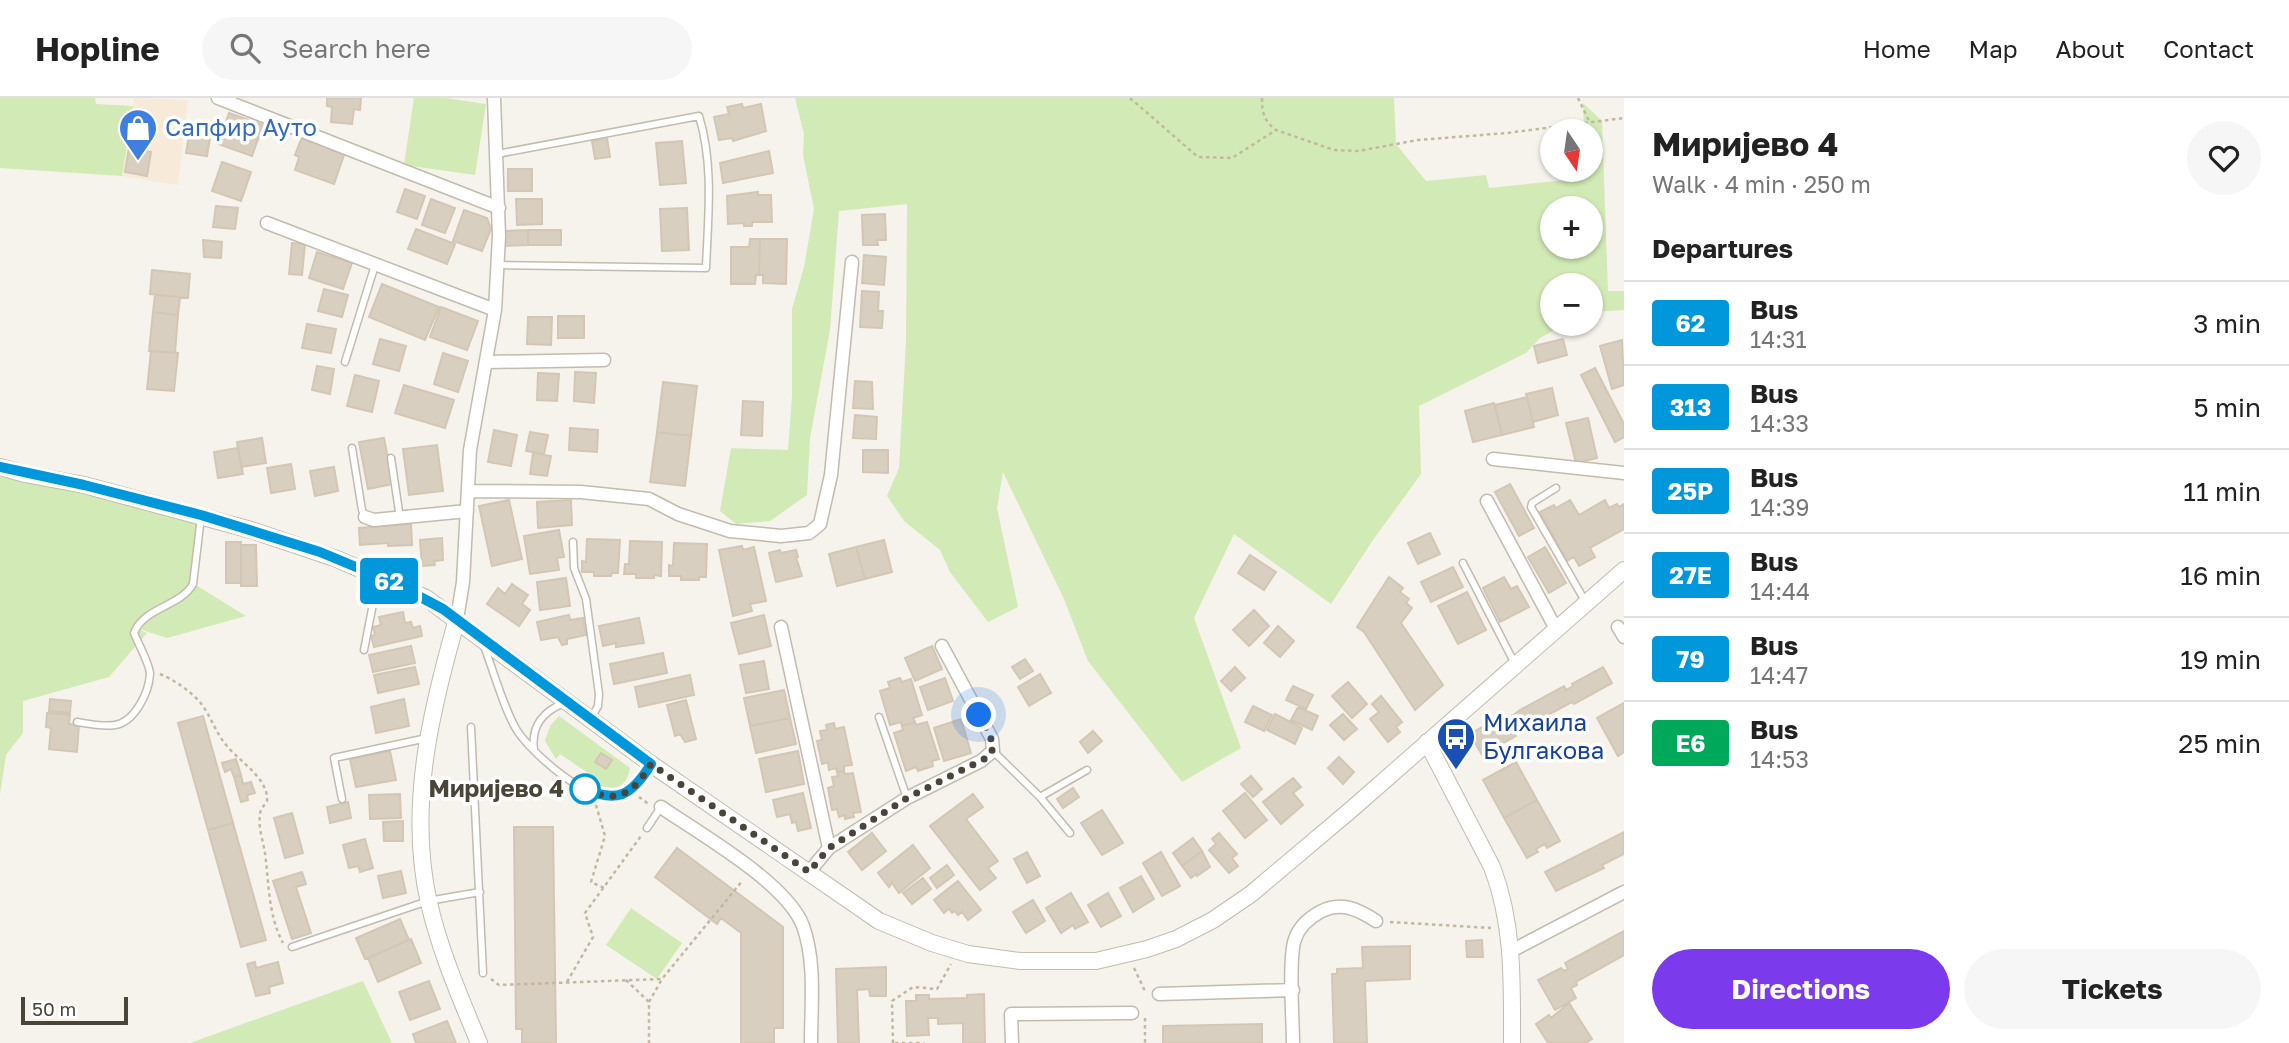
<!DOCTYPE html>
<meta charset="utf-8">
<style>
body{margin:0;font-family:"Golos Text",sans-serif;background:#f6f6f6;color:#222;height:100vh;display:flex;flex-direction:column;font-size:26px;white-space:nowrap}
*{box-sizing:border-box;margin:0}
p{font-size:23px;color:#767676}
.icon{flex:none;width:38px;height:38px;fill:none;stroke:currentColor;stroke-width:2;stroke-linecap:round;stroke-linejoin:round}
.map{position:relative;flex:1;overflow:hidden}
.sheet{display:flex;flex-direction:column;background:#fff;width:665px}
.sheet>*{flex:none}
.badge{padding:0 14px;border-radius:5px;font-size:24px;line-height:46px}
.needle{width:46px;rotate:167deg}
.fabs{position:absolute;left:1540px;top:21px;display:grid;gap:14px}
.fabs a{display:grid;place-items:center;width:63px;height:63px;border-radius:50%;background:#fff;box-shadow:0 2px 5px #0004;font-size:35px}
.scale{position:absolute;left:21px;bottom:18px;width:107px;box-sizing:border-box;padding-left:7px;border:4px solid #4b4439;border-top:0;font-size:19px;line-height:24px;white-space:nowrap;color:#4b4439;-webkit-text-stroke:5px #fff;paint-order:stroke}
.you{position:absolute;width:35px;height:35px;margin:-18px;border:5px solid #fff;border-radius:50%;background:#1a73e8;box-shadow:0 0 0 10px #1a73e833}
.map>.badge{position:absolute;translate:-50% -50%;box-shadow:0 0 0 4px #fff}
h2{padding:0 28px;font-size:26px;line-height:63px}
.round{display:grid;place-items:center;flex:none;width:74px;height:74px;border-radius:37px;background:#f6f6f6}
.overview{display:flex;align-items:center;justify-content:space-between;height:119px;padding:0 28px}
h1{font-size:33px;font-weight:700;line-height:52px}
.cta{display:flex;gap:14px;margin-top:auto;padding:14px 28px}
.cta a{flex:1;height:80px;border-radius:42px;background:#7c3aed;color:#fff;font-size:28px;font-weight:700;line-height:80px;text-align:center}
.cta a+a{background:#f6f6f6;color:#222}
ul{padding:0;list-style:none}
li{display:flex;align-items:center;gap:21px;height:84px;padding:0 28px;border-top:2px solid #e0e0e0}
li div{flex:1}
li b{display:block;font-size:26px}
li em{font-style:normal}
li .badge{min-width:77px;font-weight:700;text-align:center}
header{display:flex;align-items:center;gap:42px;box-sizing:border-box;height:98px;padding:0 35px;background:#fff;border-bottom:2px solid #e0e0e0}
header strong{font-size:33px}
nav{display:flex;gap:38px;margin-inline-start:auto;font-size:24px}
.search{width:490px;height:63px;background:#f6f6f6;display:flex;align-items:center;gap:18px;box-sizing:border-box;padding:0 24px;border-radius:38px;color:#767676;font-size:26px}
main{display:flex;flex:1;min-height:0}
.map>svg:first-child{display:block}
.commercial{fill:#f7ead8}
.green{fill:#d2eab5;fill-rule:evenodd}
.building{fill:#d8cfc1;stroke:#d3c7b4;stroke-width:2}
.lines{fill:none;stroke-linecap:round;stroke-linejoin:round}
.service-casing{stroke:#c2bbae;stroke-width:9}
.minor-casing{stroke:#c2bbae;stroke-width:15}
.tertiary-casing{stroke:#c2bbae;stroke-width:18}
.path{stroke:#c4b79f;stroke-width:2.5;stroke-dasharray:3.5 3.5;stroke-linecap:butt}
.service{stroke:#fff;stroke-width:6}
.minor{stroke:#fff;stroke-width:12}
.tertiary{stroke:#fff;stroke-width:16}
.line-casing{stroke:#fff;stroke-width:16}
.line{stroke:#0098da;stroke-width:10}
.walk{stroke:#4b4439;stroke-width:7;stroke-dasharray:0 12.6}
.stop-dot{fill:#fff;stroke:#0098da;stroke-width:3.5}
.labels{text-anchor:middle;stroke-width:7;stroke-linejoin:round;paint-order:stroke}
.shop-label{font-size:24px;fill:#366cbe;stroke:#fff;text-anchor:start}
.transit-label{font-size:24px;fill:#164399;stroke:#fff;text-anchor:start}
.stop-label{font-size:24px;font-weight:bold;fill:#4b4439;stroke:#fff;text-anchor:end}
</style>
<header>
<strong>Hopline</strong>
<div class="search"><svg class="icon" aria-label="search" viewBox="0 0 24 24"><circle cx="10" cy="10" r="6"/><path d="M15 15l6 6"/></svg>Search here</div>
<nav><a>Home</a><a>Map</a><a>About</a><a>Contact</a></nav>
</header>
<main>
<div class="map">
<svg width="1624" height="945" viewBox="0 0 1624 945">
<rect width="100%" height="100%" fill="#f6f3ec"/>
<path class="commercial" d="M134,0L188,2L178,87L122,78Z"/>
<path class="green" d="M0,0H95L96,6L133,8L122,78L0,70Z
M414,0H445L486,6L475,77L404,67Z
M795,0H1394L1396,46L1426,83L1486,77L1489,90L1585,80V72H1591V33H1584L1583,5L1602,23L1608,193H1624V212L1591,214V187H1552V226H1566L1540,240L1526,255L1419,308L1421,376L1373,442L1331,506L1234,436L1194,520L1241,650L1182,684L1088,563L1064,501L1003,374L997,410L1018,509L988,524L950,474L940,452L904,423L887,398L899,370L906,244L907,106L839,113L830,232L810,340L807,397L770,423L736,426L720,413L731,350L788,352L792,298V211L804,169L814,111L803,57L804,36ZM1591,110V149H1552V110Z
M0,367L201,417L194,486L246,518L167,540L130,528L147,535L109,579L23,603V635L6,657L0,696Z
M559,618L630,670C628,688 613,696 597,689L600,683L560,656L556,661L545,643L550,628Z
M631,810L682,845L657,881L606,847Z
M363,883L392,945H190Z"/>
<path class="building" d="M327,0H361L360,12L354,11L352,26L331,24L332,9L327,8Z
M742,6L743,10L761,6L766,33L733,43L732,40L719,42L714,19L729,16L727,9Z
M229,15L263,27L252,58L218,46Z
M190,31L211,34L207,58L186,55Z
M302,39L345,54L334,86L295,72L299,59L295,57Z
M607,40L610,59L595,61L592,43Z
M682,43L686,85L660,87L656,45Z
M129,50L151,54L147,78L125,74Z
M769,53L773,75L723,85L720,65Z
M222,64L251,74L241,103L212,93Z
M508,71H532V93H508Z
M405,91L425,98L417,121L397,114Z
M758,94V97H771L772,124H752V128H744V125L728,126L727,98Z
M431,101L455,110L445,135L422,127Z
M516,101H542V126L517,127Z
M216,108L238,110L235,131L213,129Z
M687,110L689,152L662,153L660,111Z
M464,112L487,120L491,131L482,153L453,143Z
M885,116L886,142H877L878,147H863L862,117Z
M416,131L455,146L447,166L408,151Z
M528,132H561V147H528Z
M528,132V147L503,148V133Z
M750,141H760L759,177H756L755,186H731V149H749Z
M760,141H787L786,186L763,185V177H759Z
M203,142L222,144L221,160L204,159Z
M292,145L305,146L302,177L289,176Z
M317,154L352,165L343,191L309,180Z
M864,157L886,159L884,187L862,185Z
M152,172L190,176L188,200L150,196Z
M382,186L439,209L425,242L369,219Z
M324,191L348,197L342,219L318,213Z
M862,193L879,194L878,213H883L882,230L860,229Z
M155,197L180,199L178,217L153,214Z
M441,209L478,223L467,252L430,239Z
M153,214L178,217L175,255L149,253Z
M558,218H584V240H558Z
M528,219H552L551,247L527,246Z
M307,226L336,231L331,255L302,250Z
M380,241L406,248L399,273L373,266Z
M1563,241L1567,257L1538,265L1534,248Z
M1622,242L1624,287L1612,291L1600,248Z
M151,253L178,255L174,293L147,291Z
M443,255L468,263L458,294L434,286Z
M317,268L334,271L330,296L312,292Z
M1595,270L1624,326V339L1615,344L1581,277Z
M575,274L596,275L594,305L574,303Z
M538,275L559,276L557,303L537,302Z
M355,277L379,283L372,314L347,308Z
M855,283L872,284L873,311L853,310Z
M663,284L697,288L691,338L657,334Z
M404,287L454,302L445,330L395,315Z
M1552,290L1558,317L1533,324L1526,296Z
M1527,299L1534,329L1502,337L1495,307Z
M743,303L763,304L762,338L741,337Z
M1494,305L1502,337L1473,344L1465,313Z
M855,317L877,319L876,341L853,340Z
M1588,320L1597,360L1576,365L1566,325Z
M570,330L598,332L597,354L569,352Z
M494,332L517,337L511,368L488,364Z
M530,334L548,337L544,356L526,353Z
M657,334L691,338L685,388L650,384Z
M262,340L266,365L241,369L237,344Z
M384,340L393,386L368,391L359,344Z
M437,347L443,393L409,397L403,351Z
M238,350L243,376L218,380L214,354Z
M863,352H888V375L863,374Z
M533,355L551,358L547,378L530,376Z
M291,366L295,391L271,395L267,370Z
M334,369L338,393L315,398L310,373Z
M1510,386L1534,430L1519,438L1495,394Z
M509,402L522,461L492,468L479,408Z
M571,402L572,427L538,430L537,404Z
M1570,402L1579,417L1605,402L1609,410L1617,406L1619,409L1624,406V431L1590,450L1595,459L1579,468L1574,459L1567,463L1540,414L1554,407L1556,410Z
M411,426L412,447L388,448V445L360,447L359,430Z
M559,432L564,459L557,460L559,472L530,476L524,438Z
M1430,435L1440,456L1418,466L1408,445Z
M442,440L443,462L434,463L435,467L422,468L420,442Z
M587,441L620,442L618,475H612L611,478H594V474H582V463L586,464Z
M884,442L892,474L865,481L856,449Z
M630,443L662,444L661,478L654,477V480H636V476H624L625,466H629Z
M226,444H241V485H226Z
M674,445L707,446L706,479H699V482H681V478H669V467L673,468Z
M241,447H256L257,488H241Z
M742,448L743,452L754,449L766,503L750,506L752,513L733,518L719,452Z
M856,449L865,481L837,488L829,456Z
M1545,449L1566,485L1549,495L1528,459Z
M780,452L781,455L796,452L798,459H796L802,478L776,484L769,455Z
M1250,457L1276,474L1264,492L1238,475Z
M1453,469L1463,489L1431,504L1421,484Z
M1389,479L1403,490L1400,494L1409,501L1406,505L1412,510L1401,525L1443,587L1415,612L1364,534L1357,529Z
M1504,479L1511,491L1517,488L1529,509L1500,524L1483,490Z
M566,480L570,508L540,512L537,484Z
M512,486L528,497L522,506L530,512L519,528L487,506L498,490L505,496Z
M1467,494L1486,532L1458,546L1438,508Z
M1254,512L1269,528L1249,548L1233,532Z
M403,514L405,525L411,524L413,530L420,528L422,538L374,549L371,538L375,537L373,529L381,527L379,519Z
M569,517L570,522L583,520L586,537L567,541V546L562,547L558,539L541,542L537,524Z
M764,517L771,548L739,556L731,525Z
M639,520L644,545L616,549V545L603,548L599,528Z
M1278,528L1294,543L1280,559L1264,545Z
M411,548L415,565L373,574L369,557Z
M932,548L942,571L915,583L905,560Z
M663,555L667,575L614,586L610,566Z
M1025,561L1033,573L1020,581L1012,569Z
M764,563L769,591L746,595L740,567Z
M415,569L419,586L378,595L374,577Z
M1235,569L1245,580L1231,593L1221,583Z
M1603,569L1612,585L1574,606L1572,604L1514,635L1516,638L1482,657L1470,636L1502,618L1505,623L1520,612L1564,588L1566,592L1573,588L1572,586Z
M1040,576L1051,595L1029,608L1018,589Z
M690,577L694,597L639,609L635,589Z
M900,580L902,584L911,581L922,617L913,620L915,624L902,628L901,624L890,627L880,593L890,590L888,584Z
M945,580L953,603L928,612L920,589Z
M1348,584L1367,606L1352,620L1332,598Z
M1293,588L1313,597L1306,611L1286,602Z
M784,592L790,620L750,628L744,600Z
M1381,598L1402,624L1396,629L1400,634L1388,644L1370,621L1379,614L1372,606Z
M50,601L71,603L70,615L49,613Z
M404,601L409,628L376,635L371,609Z
M686,602L696,641L685,644L680,636L675,638L667,607Z
M1624,605V654L1618,658L1597,620Z
M1253,608L1272,617L1264,633L1245,624Z
M1298,609L1318,618L1312,632L1291,622Z
M47,615L70,617L69,626L79,627L77,654L49,651L51,630L46,629Z
M1275,616L1302,630L1295,646L1267,632Z
M1343,616L1357,631L1344,642L1330,627Z
M203,618L233,725L208,732L178,625Z
M790,620L796,646L756,655L750,628Z
M961,621L971,655L944,663L934,630Z
M915,624L916,627L927,624L939,661L932,663L933,668L918,673L916,669L906,673L894,635L903,632L902,628Z
M834,625L835,631L844,629L852,667L844,668V673L837,674L836,670L829,672L828,664L822,666L817,643L822,642L820,633L827,632L826,627Z
M1093,633L1102,643L1088,655L1080,644Z
M390,653L396,682L356,689L350,661Z
M798,653L804,686L766,694L759,661Z
M601,655L612,662L606,671L595,664Z
M1339,659L1354,674L1343,686L1328,670Z
M236,661L241,677L234,679L231,671L225,674L222,665Z
M1516,664L1537,702L1504,720L1483,682Z
M844,673L845,676L853,675L861,714L853,715L854,719L845,721V717L839,719L837,711L832,712L828,690L834,688L832,679L838,678L837,674Z
M241,677L243,686L251,684L255,695L247,697L248,702L241,704L234,679Z
M1251,678L1262,691L1253,699L1241,686Z
M1293,680L1301,689L1293,695L1303,707L1281,726L1263,704Z
M1073,690L1079,699L1063,710L1057,701Z
M803,695L811,730L798,733L796,724L792,725L790,716L777,719L773,702Z
M1245,695L1267,722L1245,740L1223,713Z
M400,696L401,720L370,721L369,697Z
M973,696L983,709L966,721L998,763L988,770L996,780L980,792L930,728Z
M1537,702L1560,743L1547,750L1545,746L1536,751L1538,754L1527,760L1504,720Z
M348,704L351,720L330,725L327,709Z
M1102,712L1123,745L1102,757L1081,725Z
M292,715L303,755L285,760L274,720Z
M403,723V743H384L383,724Z
M233,725L266,842L241,849L208,732Z
M514,729H553L556,945H522V931H516Z
M1624,734V756L1602,767L1604,770L1556,793L1545,774Z
M872,735L886,753L862,772L848,754Z
M1219,735L1237,756L1232,760L1238,768L1229,775L1209,752L1216,746L1212,741Z
M1193,740L1202,753L1182,768L1173,755Z
M365,741L373,770L360,774L358,768L349,770L343,747Z
M913,747L930,770L899,795L892,785L889,789L878,775Z
M677,750L783,829V930H774V945H741V835L721,820L717,826L655,779Z
M1202,753L1210,769L1197,778L1196,776L1191,780L1182,768Z
M1027,754L1040,778L1027,785L1014,761Z
M1161,754L1180,788L1162,798L1143,765Z
M947,767L954,777L937,790L930,780Z
M401,773L406,795L383,800L378,778Z
M302,774L306,786L296,789L311,835L292,841L273,783Z
M1141,778L1154,801L1133,814L1120,790Z
M923,780L931,791L912,806L903,795Z
M958,783L981,812L968,822L962,814L958,817L955,813L952,815L949,811L944,815L934,802Z
M1071,795L1088,824L1075,831L1073,827L1061,835L1046,810Z
M1108,795L1121,818L1101,829L1088,807Z
M1033,802L1045,823L1026,835L1013,814Z
M400,821L409,842L365,861L356,840Z
M1624,833V857L1576,884L1577,887L1571,890L1576,900L1555,912L1538,882L1561,870L1564,873L1568,871L1565,865Z
M411,841L421,865L378,884L368,860Z
M1482,842L1483,859H1467L1466,843Z
M1410,848V881L1365,883L1367,945H1334L1332,876H1337V871L1363,870L1362,849Z
M255,864L256,870L278,864L283,885L269,889L270,895L256,898L247,866Z
M886,869V898H870L869,891L857,892L859,945H838L836,871Z
M429,883L440,911L410,922L399,894Z
M984,896L985,945H963V925L938,926V920H928L929,937L907,938L906,903H916V897H929V901L967,900V897Z
M1569,905L1592,941L1586,945H1548L1536,926L1549,917L1551,920Z
M447,923L456,945H416L413,936Z
M1262,926V945H1163V928Z"/>
<g class="lines">
<defs>
<path id="service" d="M497,56L699,18C714,67 708,119 706,170L498,167
M345,264L375,167
M352,350L362,412L365,419
M391,360L400,420
M1556,390L1532,405L1531,409L1585,503
M573,444L574,470L586,501L599,596L598,608L592,619
M1463,465L1515,566
M484,548C493,571 505,615 518,634C533,656 587,704 615,699C631,696 642,680 650,667
M364,552L378,480
M879,619L907,700
M77,624C89,626 104,629 115,627C135,624 149,594 150,576C150,567 138,545 134,535C144,509 180,509 193,486L201,419
M471,629L483,875
M534,652C531,628 542,614 564,605
M993,653L1040,699L1070,735
M1040,699L1087,672
M342,701L334,660L427,640
M647,730L661,709
M292,849L428,803L480,794"/>
<path id="minor" d="M218,0L499,110
M267,125L495,212
M487,264L604,262
M1493,361L1624,375
M468,393L581,394L649,401L678,416L730,433L781,438L809,435L820,426L831,377L852,164
M1487,403L1556,531
M365,419L374,422L467,413
M457,521L463,484L470,352L495,212L499,138L494,0
M781,529L829,750
M1618,529L1624,539
M661,709C700,736 787,785 803,828C816,864 811,907 811,945
M809,774L829,750L907,700L981,663L993,653L992,641L942,548
M1511,853L1624,794
M1159,896L1293,892
M1012,945L1011,916L1132,915
M1293,945C1293,922 1288,860 1295,841C1299,829 1309,820 1320,814C1341,803 1358,811 1376,823"/>
<path id="tertiary" d="M0,369L25,376L84,387L251,432L337,461L426,500L651,666L879,823L932,845L968,856L1020,863H1096L1147,851L1176,841L1213,822L1251,796L1353,710L1624,472
M457,521C431,612 407,710 429,805C440,853 460,899 479,945
M1427,644L1492,769C1514,826 1512,885 1512,945"/>
</defs>
<use href="#service" class="service-casing"/>
<use href="#minor" class="minor-casing"/>
<use href="#tertiary" class="tertiary-casing"/>
<path class="path" d="M1130,0L1198,59L1232,60L1276,32
M1262,0C1262,15 1264,23 1276,32L1334,52L1358,53L1418,42L1507,35L1624,20
M1578,0L1590,25
M160,576C174,582 186,590 197,601C209,613 213,629 223,643C236,662 269,679 267,703C264,708 260,711 260,717C258,729 263,743 265,755C269,785 268,817 283,845
M639,699L650,707
M596,707L605,738L591,784L604,790
M1390,824L1491,830
M1134,870L1145,893
M491,881L499,887L662,881L743,782
M626,882L649,904V945
M567,884L593,839L585,815L641,738
M649,904L662,881
M1145,920V945
M893,945L892,903L913,889L937,891L951,866
M895,945H924"/>
<use href="#service" class="service"/>
<use href="#minor" class="minor"/>
<use href="#tertiary" class="tertiary"/>
</g>
<g class="lines">
<defs>
<path id="line" d="M0,369L84,387L201,417L320,454L392,484L443,511L651,666C631,699 616,706 581,689"/>
</defs>
<use href="#line" class="line-casing"/>
<use href="#line" class="line"/>
<path class="walk" d="M585,691L581,689C616,706 631,699 651,666L809,774L829,750L907,700L990,658L994,647L979,617"/>
</g>
<defs>
<symbol id="shop-pin" viewBox="-11 -11 22 30"><path d="M0 17L-7.5 6A9.5 9.5 0 1 1 7.5 6Z" fill="#3f7fe0" stroke="#fff"/><path d="M-5-2.5h2.3a2.7 3.5 0 0 1 5.4 0H5L5.5 6h-11ZM-1.5-2.5h3a1.5 2.3 0 0 0-3 0Z" fill="#fff"/></symbol>
<symbol id="bus-pin" viewBox="-11 -11 22 30"><path d="M0 17L-7.5 6A9.5 9.5 0 1 1 7.5 6Z" fill="#1a4fb4" stroke="#fff"/><path d="M-5-6H5V4H4V6H2V4H-2V6H-4V4H-5ZM-3.5-4V0h7V-4ZM-3.5 1.2v1.5H-2V1.2ZM2 1.2v1.5H3.5V1.2Z" fill="#fff"/></symbol>
</defs>
<g fill-rule="evenodd">
<use href="#shop-pin" x="116" y="8" width="44" height="60"/>
<use href="#bus-pin" x="1434" y="617" width="44" height="60"/>
</g>
<circle class="stop-dot" cx="585" cy="691" r="14"/>
<g class="labels">
<g class="shop-label">
<text x="165" y="38">Сапфир Ауто</text>
</g>
<g class="transit-label">
<text x="1483" y="633">Михаила<tspan x="1483" dy="28">Булгакова</tspan></text>
</g>
<g class="stop-label">
<text x="564" y="699">Миријево 4</text>
</g>
</g>
</svg>
<div class="fabs">
<a><svg class="needle" viewBox="-14 -14 28 28"><path d="M0-13l5 13h-10z" fill="#e53935"/><path d="M0 13l5-13h-10z" fill="#767676"/></svg></a>
<a>+</a>
<a>−</a>
</div>
<div class="scale">50 m</div>
<div class="you" style="left:979px;top:617px"></div>
<b class="badge" style="left:389px;top:483px;background:#0098da;color:#fff">62</b>
</div>
<section class="sheet">
<div class="overview"><div><h1>Миријево 4</h1><p>Walk · 4 min · 250 m</p></div><a class="round"><svg class="icon" aria-label="heart" viewBox="0 0 24 24"><path d="M12 20l-8-8c-3-5 5-10 8-4 3-6 11-1 8 4z"/></svg></a></div>
<h2>Departures</h2>
<ul>
<li><span class="badge" style="background:#0098da;color:#fff">62</span><div><b>Bus</b><p>14:31</p></div><em>3 min</em></li>
<li><span class="badge" style="background:#0098da;color:#fff">313</span><div><b>Bus</b><p>14:33</p></div><em>5 min</em></li>
<li><span class="badge" style="background:#0098da;color:#fff">25P</span><div><b>Bus</b><p>14:39</p></div><em>11 min</em></li>
<li><span class="badge" style="background:#0098da;color:#fff">27E</span><div><b>Bus</b><p>14:44</p></div><em>16 min</em></li>
<li><span class="badge" style="background:#0098da;color:#fff">79</span><div><b>Bus</b><p>14:47</p></div><em>19 min</em></li>
<li><span class="badge" style="background:#00a859;color:#fff">E6</span><div><b>Bus</b><p>14:53</p></div><em>25 min</em></li>
</ul>
<div class="cta"><a>Directions</a><a>Tickets</a></div>
</section>
</main>
